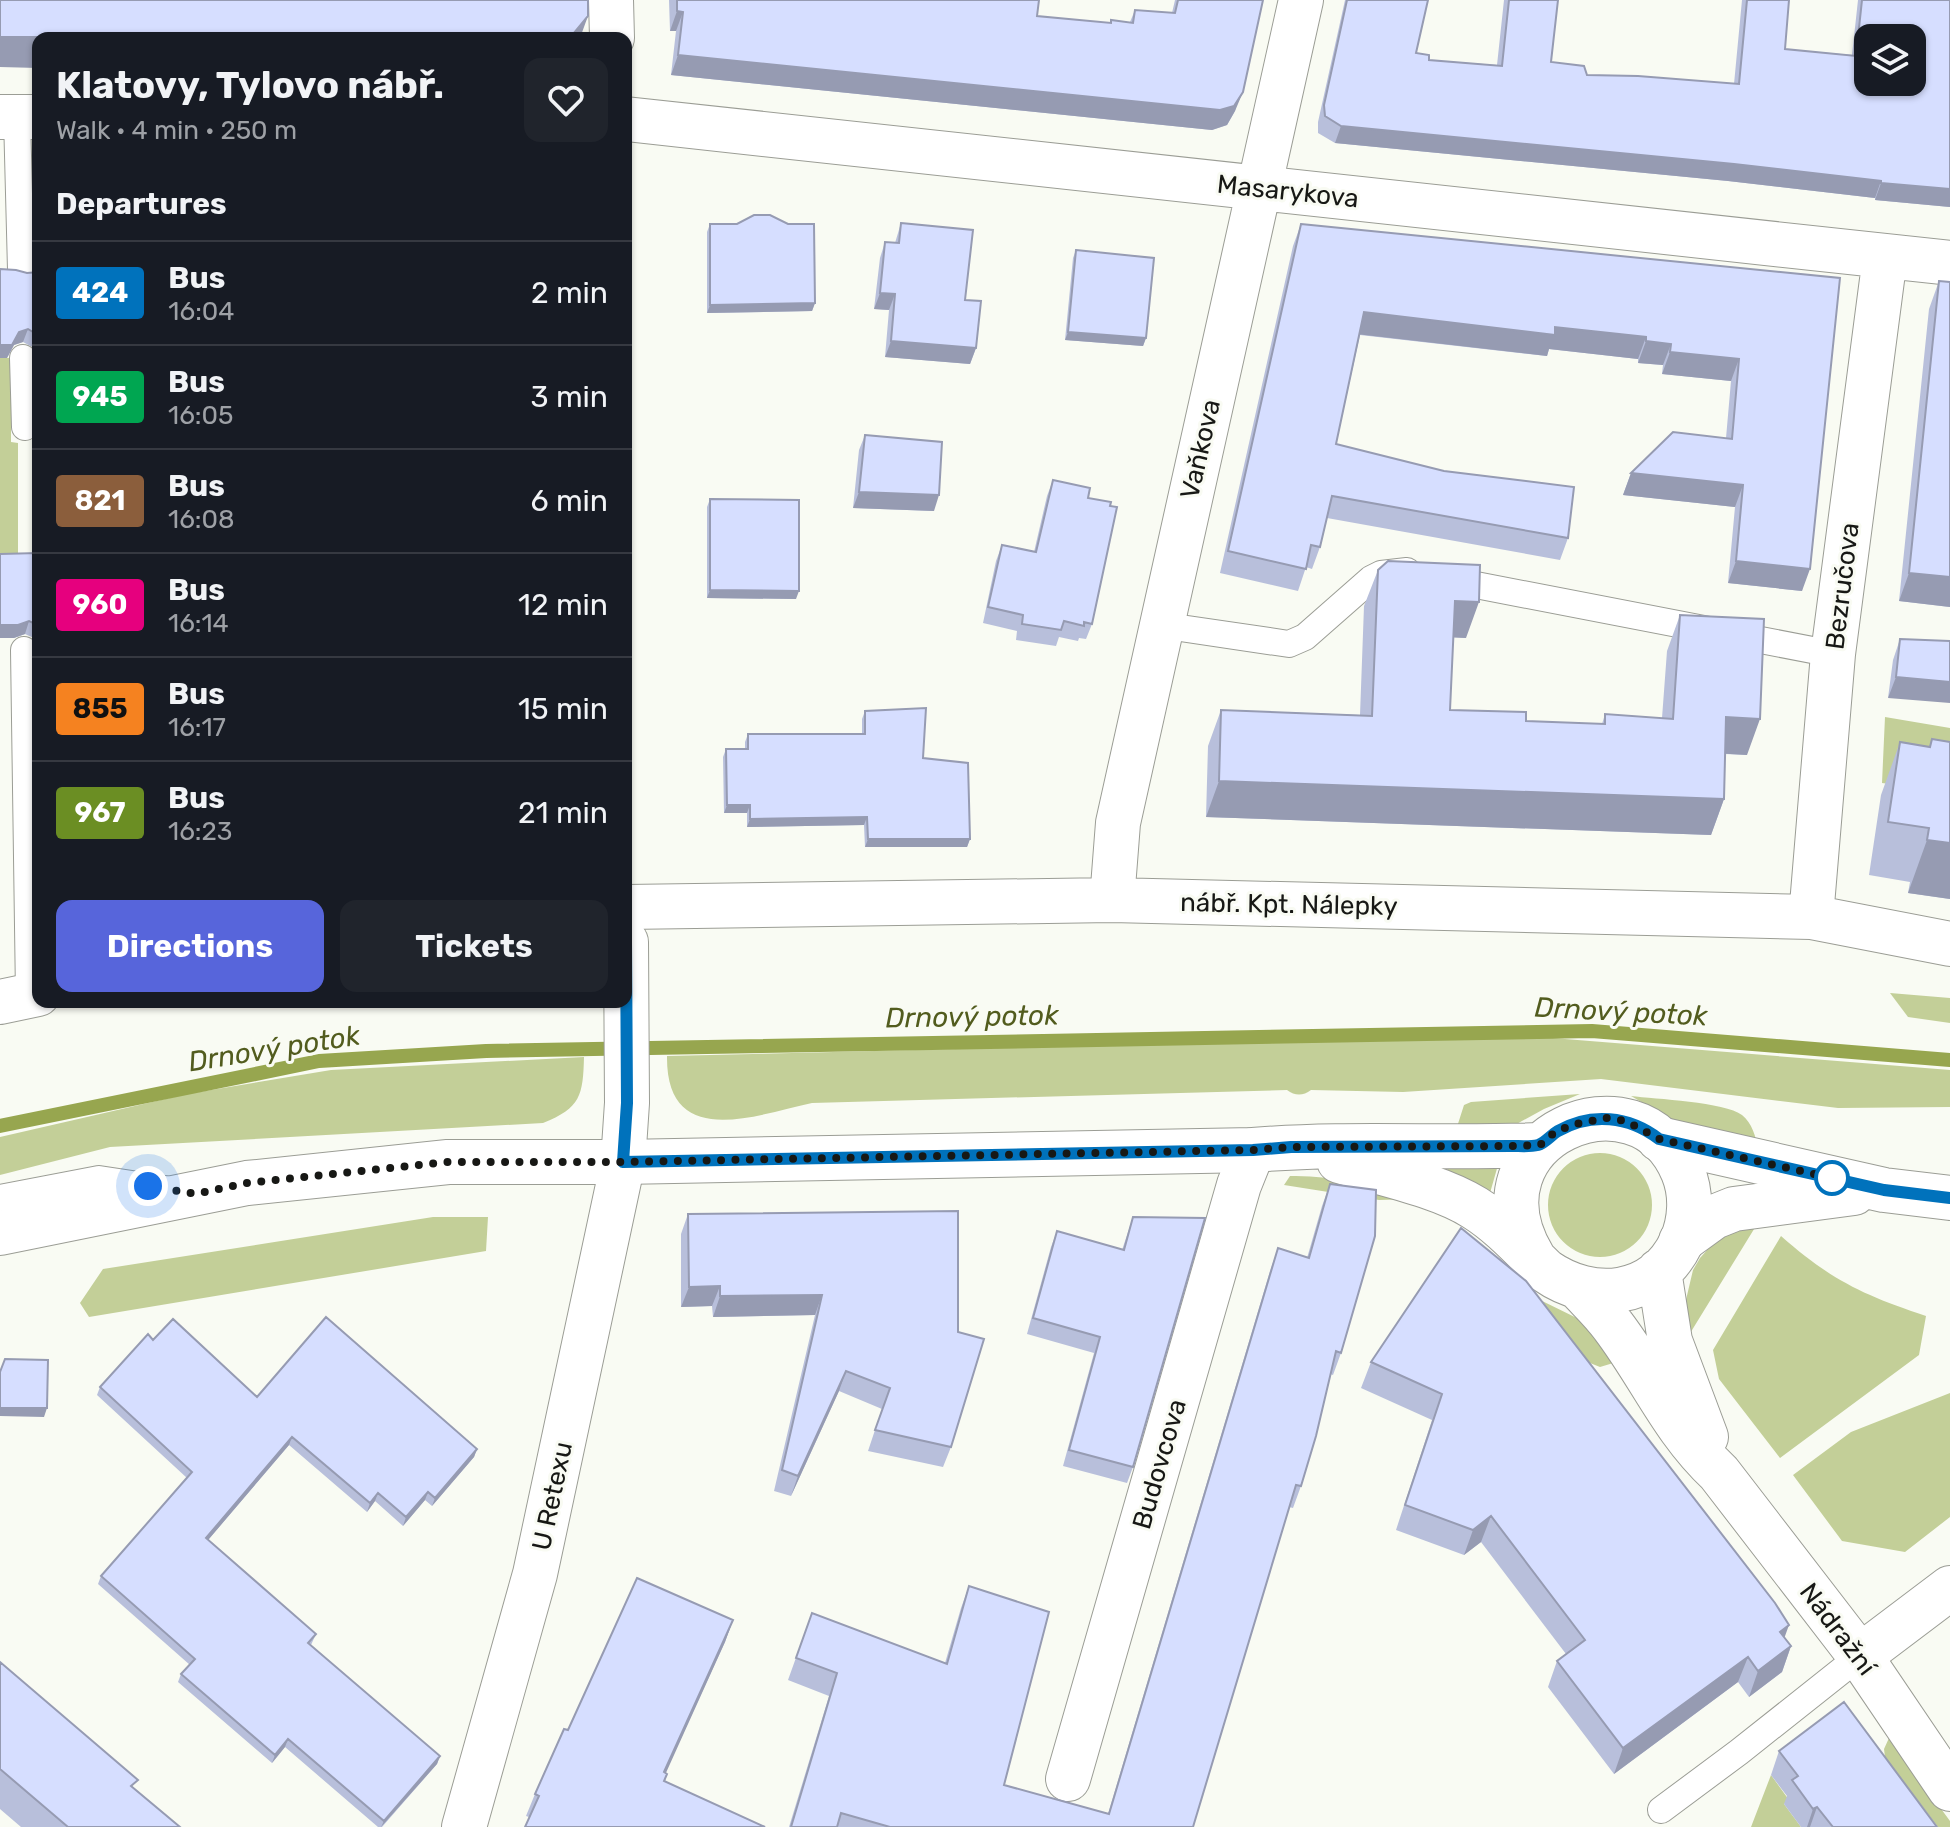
<!DOCTYPE html>
<meta charset="utf-8">
<style>
body{margin:0;font-family:Rubik,sans-serif;background:#20242c;color:#f1f3f6;height:100vh;display:flex;flex-direction:column;font-size:30px;white-space:nowrap}
*{box-sizing:border-box;margin:0}
p{font-size:26px;color:#9ea1a6}
.icon{flex:none;width:44px;height:44px;fill:none;stroke:currentColor;stroke-width:2;stroke-linecap:round;stroke-linejoin:round}
.map{position:relative;flex:1;overflow:hidden}
.side{position:absolute;left:32px;top:32px;width:600px;height:976px;display:flex;flex-direction:column;background:#171b24;border-radius:16px;box-shadow:0 2px 6px #0004}
.side>*{flex:none}
.badge{padding:0 16px;border-radius:6px;font-size:28px;line-height:52px}
.buttons{position:absolute;left:1854px;top:24px;display:grid;gap:16px}
.buttons a{display:grid;place-items:center;width:72px;height:72px;border-radius:16px;background:#171b24;box-shadow:0 2px 6px #0004;font-size:40px}
.you{position:absolute;width:40px;height:40px;margin:-20px;border:6px solid #fff;border-radius:50%;background:#1a73e8;box-shadow:0 0 0 12px #1a73e833}
.map>.badge{position:absolute;translate:-50% -50%;box-shadow:0 0 0 4px #fff}
h2{padding:0 24px;font-size:30px;line-height:72px}
.round{display:grid;place-items:center;flex:none;width:84px;height:84px;border-radius:16px;background:#20242c}
.head{display:flex;align-items:center;justify-content:space-between;height:136px;padding:0 24px}
h1{font-size:38px;font-weight:700;line-height:60px}
.action{display:flex;gap:16px;margin-top:auto;padding:16px 24px}
.action a{flex:1;height:92px;border-radius:16px;background:#5765db;color:#fff;font-size:32px;font-weight:700;line-height:92px;text-align:center}
.action a+a{background:#20242c;color:#f1f3f6}
ul{padding:0;list-style:none}
li{display:flex;align-items:center;gap:24px;height:104px;padding:0 24px;border-top:2px solid #363941}
li div{flex:1}
li b{display:block;font-size:30px}
li em{font-style:normal}
li .badge{min-width:88px;font-weight:700;text-align:center}
.map>svg:first-child{display:block}
.green{fill:#c3cf98}
.lines{fill:none;stroke-linecap:round;stroke-linejoin:round}
.stream{stroke:#97a64f;stroke-width:14}
.service-casing{stroke:#9b9d95;stroke-width:28}
.minor-casing{stroke:#9b9d95;stroke-width:46}
.tertiary-casing{stroke:#9b9d95;stroke-width:46}
.service{stroke:#fff;stroke-width:26}
.minor{stroke:#fff;stroke-width:44}
.tertiary{stroke:#fff;stroke-width:44}
.wall{fill:#b8bfdb}
.shaded-wall{fill:#969bb2}
.building{fill:#d6deff;stroke:#969bb2;stroke-width:2;fill-rule:evenodd}
.line-casing{stroke:#fff;stroke-width:18}
.line{stroke:#0072bc;stroke-width:12}
.walk{stroke:#171815;stroke-width:8;stroke-dasharray:0 14.4}
.stop-dot{fill:#fff;stroke:#0072bc;stroke-width:4}
.labels{text-anchor:middle;stroke-width:6;stroke-linejoin:round;paint-order:stroke}
.street-label{font-size:26px;fill:#171815;stroke:#f9fbf3}
.water-label{font-size:28px;font-style:italic;fill:#525c1e;stroke:#f9fbf3}
</style>
<div class="map">
<svg width="1950" height="1827" viewBox="0 0 1950 1827">
<rect width="100%" height="100%" fill="#f9fbf3"/>
<path class="green" d="M0,358H11V442L18,443V566H0Z
M33,444H38V566H32Z
M1885,717L1950,728V792L1882,783Z
M1890,993L1950,998V1023L1908,1017Z
M1456,1037H1540L1950,1070V1107L1838,1108L1601,1079L1403,1092L1311,1090C1303,1096 1295,1096 1287,1090L812,1103C753,1116 666,1150 667,1056Z
M584,1057C583,1095 581,1108 543,1123L110,1147L0,1175V1137L187,1094L331,1070Z
M1580,1094L1544,1109L1513,1126L1456,1130L1464,1105L1471,1102Z
M1631,1096C1655,1099 1725,1102 1742,1115C1752,1123 1756,1137 1758,1149L1688,1129Z
M1548 1205a52 52 0 1 1 104 0a52 52 0 1 1-104 0Z
M1450,1158L1498,1165L1490,1193L1446,1178Z
M1290,1176C1330,1175 1375,1185 1413,1199L1379,1200L1284,1185Z
M433,1217H488L486,1251L89,1317L80,1303L103,1269Z
M1759,1221L1689,1335L1685,1304L1693,1270L1700,1258L1716,1240Z
M1781,1236C1831,1280 1863,1295 1926,1316L1919,1355L1780,1458L1719,1379L1713,1350Z
M1534,1297L1589,1324L1620,1361L1600,1367L1585,1361Z
M1950,1393V1517L1905,1552L1842,1541L1793,1475L1851,1432Z
M1889,1738L1950,1821V1827H1938L1885,1757L1884,1749Z
M1771,1775L1789,1800L1784,1804L1801,1827H1751Z"/>
<g class="lines">
<path class="stream" d="M0,1126L319,1061L486,1051L1592,1031L1950,1060"/>
<defs>
<path id="service" d="M17,117L21,270L38,269
M23,358L25,427
M1445,579L1833,654
M1160,625L1289,644L1305,637L1371,579L1381,574L1407,571
M24,650L29,995
M0,1198L99,1179L165,1189
M1661,1810L1739,1752L1860,1656"/>
<path id="minor" d="M611,0L612,38
M0,117H38
M626,119L1950,263
M1112,900L1118,823L1301,0
M626,907L1112,900L1811,917L1950,944
M1811,917L1833,654L1885,257
M0,1002L38,994
M1659,1139L1884,1190L1950,1198
M1681,1241L1714,1217L1734,1209L1854,1193
M1860,1656L1950,1588
M1068,1779L1239,1185L1253,1150
M464,1827L535,1574L623,1162L627,1103L626,942"/>
<path id="tertiary" d="M1339,1161C1382,1174 1438,1185 1475,1208C1502,1225 1523,1249 1546,1271C1592,1303 1654,1298 1681,1243C1691,1220 1692,1194 1683,1172C1638,1062 1462,1138 1533,1257
M0,1233L247,1183L448,1162H623L1253,1150C1348,1142 1445,1149 1540,1145
M1659,1271L1670,1341L1706,1437
M1579,1288C1590,1300 1603,1312 1613,1326C1651,1376 1672,1429 1719,1473L1860,1656L1950,1789"/>
</defs>
<use href="#service" class="service-casing"/>
<use href="#minor" class="minor-casing"/>
<use href="#tertiary" class="tertiary-casing"/>
<use href="#service" class="service"/>
<use href="#minor" class="minor"/>
<use href="#tertiary" class="tertiary"/>
</g>
<path class="wall" d="M669,0H1039L1037,16L1110,23L1130,22L1135,10L1172,13L1175,0H1263L1235,111L1227,125L1212,130L671,75L676,31H670Z
M1345,0H1428L1416,53L1429,60L1497,65L1504,0H1558L1551,62L1587,75L1734,84L1742,0H1789L1785,49L1852,55L1858,0H1950V207L1875,200V198L1728,181L1335,143L1318,133V122Z
M901,223L965,300L976,348L970,364L885,357L889,310L874,309L880,258L885,242L895,243Z
M710,224L815,303L812,311L707,313V232Z
M1301,224L1840,278L1802,591L1728,583L1735,507L1623,495L1631,473L1726,438L1731,381L1662,374L1663,365L1638,363V359L1549,349L1547,356L1360,335L1336,444L1568,538L1560,560L1327,518L1320,547L1312,569L1306,567L1298,591L1220,573L1293,246Z
M1076,250L1146,338L1143,346L1065,340L1073,258Z
M38,272V354L36,349L23,342L14,345L7,358L27,273Z
M1939,281L1950,282V607L1899,601L1929,309Z
M865,435L934,511L853,508L859,450Z
M1053,480L1088,498L1092,624L1086,639L1079,638L1078,641L1059,637L1056,646L1016,640L1017,631L983,623L996,561L1002,545L1034,552L1047,496Z
M710,499L796,599L707,598V507Z
M38,553V638H34L25,634L14,638Z
M1378,570L1466,638L1453,637L1450,710L1526,721L1602,724L1605,714L1662,718L1667,651L1680,615L1747,755L1725,754L1724,799L1711,835L1206,817L1208,746L1221,710L1360,715L1364,606Z
M1900,639L1950,641L1888,698L1893,660Z
M865,711L923,758L970,839L967,847H865L864,825L747,827V813H724L723,757L726,749H745V742L748,734H862V719Z
M1932,739L1950,742V899L1908,893L1910,882L1869,875L1881,795L1900,742L1929,747Z
M1330,1184L1341,1353L1333,1375L1330,1374L1301,1486L1293,1508L1289,1507L1193,1827H789L829,1696L788,1680L812,1613L945,1663L961,1608L969,1586L1004,1785L1108,1814L1270,1271L1278,1248L1307,1258L1322,1206Z
M958,1211L951,1447L943,1467L868,1451L882,1409L839,1391L791,1496L774,1491L815,1315L713,1317L712,1306L681,1307V1234L688,1214Z
M1133,1217V1467L1127,1483L1063,1466L1094,1353L1027,1334L1051,1247L1057,1231L1122,1250Z
M1461,1228L1791,1646L1782,1672L1749,1697L1738,1682L1614,1774L1548,1687L1557,1661L1566,1654L1481,1542L1464,1555L1396,1530L1432,1420L1361,1388L1371,1362Z
M153,1340L257,1397L477,1449L474,1457L432,1506L425,1500L403,1526L375,1501L367,1512L289,1445L208,1540L316,1634L311,1645L440,1756L437,1764L382,1827H378L285,1747L272,1763L178,1682L181,1674L190,1665L98,1584L101,1576L187,1478L97,1395L100,1387Z
M733,1620L725,1642L665,1773L667,1774L665,1781L529,1817L526,1816L535,1794L568,1730Z
M0,1662L135,1789L180,1827H21L0,1809Z
M1779,1751L1937,1827H1801L1784,1804L1787,1796L1771,1775Z"/>
<path class="shaded-wall" d="M677,11L683,12L676,31H670Z
M588,16L580,38H282V36Z
M0,37L214,38H38V68L0,67Z
M678,55L1243,92L1235,111L1227,125L1212,130L671,75Z
M1341,126L1734,164L1881,181L1875,198L1728,181L1335,143Z
M1881,183L1950,189V207L1875,200Z
M880,293L895,294L889,310L874,309Z
M815,303L812,311L707,313L710,305Z
M1364,312L1555,327L1646,337L1638,359L1549,349L1547,356L1356,334Z
M28,329L23,342L14,345L7,358H0V345L19,332Z
M1068,332L1146,338L1143,346L1065,340Z
M891,341L976,348L970,364L885,357Z
M1646,341L1671,344L1663,365L1638,363Z
M1670,352L1739,359L1731,381L1662,374Z
M1631,473L1743,485L1735,507L1623,495Z
M859,492L939,495L934,511L853,508Z
M1736,561L1810,569L1802,591L1728,583Z
M1909,573L1950,577V607L1899,601Z
M710,590L799,591L796,599L707,598Z
M1455,601L1479,602L1466,638L1442,637Z
M29,621L25,634L14,638H0V625Z
M38,627V638H34Z
M1896,677L1950,682V703L1888,698Z
M1726,717L1760,719L1747,755L1713,753Z
M1219,781L1724,799L1711,835L1206,817Z
M727,805H750L747,813H724Z
M867,817L864,825L747,827L750,819Z
M868,839H970L967,847H865Z
M1927,840L1950,843V899L1908,893Z
M720,1286L712,1306L681,1307L689,1287Z
M822,1295L815,1315L713,1317L720,1296Z
M846,1371L839,1391L791,1496L798,1476Z
M0,1408H47L44,1417L0,1416Z
M292,1437L289,1445L203,1546L206,1538Z
M477,1449L474,1457L432,1506L435,1498Z
M428,1492L425,1500L403,1526L406,1517Z
M378,1493L375,1501L367,1512L370,1503Z
M1491,1516L1481,1542L1464,1555L1473,1530Z
M733,1620L725,1642L656,1795L664,1772Z
M1789,1625L1780,1650V1632Z
M1791,1646L1782,1672L1749,1697L1758,1671Z
M1748,1657L1738,1682L1614,1774L1623,1748Z
M288,1739L285,1747L272,1763L275,1755Z
M440,1756L437,1764L381,1827L384,1821Z
M1817,1807L1810,1827H1807L1813,1809Z"/>
<path class="building" d="M0,0H588V16L574,33L563,37H0Z
M677,0H1039L1037,16L1111,23V20L1133,23L1135,10L1175,13L1178,0H1263L1243,92L1234,106L1220,110L678,55L683,12L677,11Z
M1347,0H1428L1416,53L1429,55V60L1502,66L1509,0H1558L1551,62L1584,66L1587,75L1638,76L1739,84L1747,0H1789L1785,49L1856,56L1862,0H1950V189L1881,183V181L1734,164L1341,126L1325,116L1324,105ZM1868,38H1912V82H1868Z
M754,215H770L788,224H814L815,303L710,305V224H737Z
M901,223L973,230L965,300L981,301L976,348L891,341L895,294L880,293L885,242L899,243Z
M1301,224L1840,278L1810,569L1736,561L1743,485L1631,473L1673,432L1732,439L1739,359L1670,352L1671,344L1646,341V337L1555,327V335L1364,312L1336,444L1444,471L1574,487L1568,538L1332,496L1320,547L1311,545L1306,569L1228,551Z
M1076,250L1154,258L1146,338L1068,332Z
M0,269L16,270L27,273L38,272V335L28,329L19,332L12,345H0Z
M1939,281L1950,282V577L1909,573Z
M865,435L942,442L939,495L859,492Z
M1053,480L1090,488L1088,498L1111,502L1110,506L1117,507L1092,624L1084,622V626L1064,621L1061,630L1022,624L1023,615L988,607L1002,545L1036,552Z
M710,499L799,500V591L710,590Z
M38,553V625L29,621L18,625H0V554Z
M1388,561L1480,565L1479,602L1455,601L1450,710L1526,712V721L1605,724V714L1673,719L1680,615L1764,619L1760,719L1726,717L1724,799L1219,781L1221,710L1372,716L1378,570Z
M1900,639L1950,641V682L1896,677Z
M926,708L923,758L968,763L970,839H868L867,817L750,819V805H727L726,749H748V734H865V711Z
M1932,739L1950,742V843L1927,840L1929,828L1888,822L1900,742L1930,747Z
M1330,1184L1376,1190L1375,1236L1341,1353L1336,1351L1316,1436L1301,1486L1296,1485L1193,1827H890L841,1813L837,1827H791L837,1673L796,1658L812,1613L947,1664L969,1586L1049,1612L1004,1785L1109,1814L1278,1248L1309,1258Z
M958,1211V1332L984,1339L951,1447L875,1430L890,1388L846,1371L798,1476L782,1470L822,1295L720,1296V1286L689,1287L688,1214Z
M1133,1217L1205,1218L1133,1467L1069,1450L1100,1337L1033,1318L1057,1231L1124,1250Z
M1461,1228L1526,1281L1775,1603L1789,1625L1780,1632L1791,1646L1758,1671L1748,1657L1623,1748L1557,1661L1585,1640L1491,1516L1473,1530L1405,1505L1442,1394L1371,1362Z
M326,1317L477,1449L435,1498L428,1492L406,1517L378,1493L370,1503L292,1437L206,1538L316,1634L308,1643L440,1756L384,1821L288,1739L275,1755L181,1674L195,1659L101,1576L192,1472L100,1387L148,1334L153,1340L173,1319L257,1397Z
M5,1359L48,1360L47,1408H0V1372Z
M637,1578L733,1620L664,1772L667,1774L664,1781L765,1827H525L539,1796L535,1794L564,1729L568,1730Z
M0,1662L138,1780L131,1786L180,1827H68L0,1769Z
M1844,1702L1937,1827H1833L1817,1807L1813,1809L1792,1780L1798,1776L1779,1751Z"/>
<g class="lines">
<defs>
<path id="line" d="M626,942L627,1103L623,1162L1253,1150L1291,1147L1512,1146C1520,1146 1530,1147 1538,1145C1545,1143 1551,1135 1558,1131C1591,1112 1629,1116 1659,1139L1884,1190L1950,1198"/>
</defs>
<use href="#line" class="line-casing"/>
<use href="#line" class="line"/>
<path class="walk" d="M148,1186L196,1194L247,1183L448,1162H623L1253,1150L1291,1147L1512,1146L1540,1145L1554,1133L1571,1125L1607,1118L1626,1121L1659,1139L1832,1178"/>
</g>
<circle class="stop-dot" cx="1832" cy="1178" r="16"/>
<g class="labels">
<g class="street-label">
<text transform="translate(1288 191) rotate(6)" y="9">Masarykova</text>
<text transform="translate(1200 449) rotate(-77)" y="9">Vaňkova</text>
<text transform="translate(1842 586) rotate(-83)" y="9">Bezručova</text>
<text transform="translate(1289 904) rotate(1)" y="9">nábř. Kpt. Nálepky</text>
<text transform="translate(1159 1464) rotate(-74)" y="9">Budovcova</text>
<text transform="translate(552 1496) rotate(-78)" y="9">U Retexu</text>
<text transform="translate(1838 1629) rotate(53)" y="9">Nádražní</text>
</g>
<g class="water-label">
<text transform="translate(1621 1011) rotate(3)" y="10">Drnový potok</text>
<text transform="translate(972 1016) rotate(-1)" y="10">Drnový potok</text>
<text transform="translate(274 1048) rotate(-9)" y="10">Drnový potok</text>
</g>
</g>
</svg>
<div class="buttons">
<a><svg class="icon" aria-label="layers" viewBox="0 0 24 24"><path d="M12 4l9 5-9 5-9-5zM3 14l9 5 9-5"/></svg></a>
</div>
<div class="you" style="left:148px;top:1186px"></div>
<section class="side">
<div class="head"><div><h1>Klatovy, Tylovo nábř.</h1><p>Walk · 4 min · 250 m</p></div><a class="round"><svg class="icon" aria-label="heart" viewBox="0 0 24 24"><path d="M12 20l-8-8c-3-5 5-10 8-4 3-6 11-1 8 4z"/></svg></a></div>
<h2>Departures</h2>
<ul>
<li><span class="badge" style="background:#0072bc;color:#fff">424</span><div><b>Bus</b><p>16:04</p></div><em>2 min</em></li>
<li><span class="badge" style="background:#00a651;color:#fff">945</span><div><b>Bus</b><p>16:05</p></div><em>3 min</em></li>
<li><span class="badge" style="background:#8b5e3c;color:#fff">821</span><div><b>Bus</b><p>16:08</p></div><em>6 min</em></li>
<li><span class="badge" style="background:#e6007e;color:#fff">960</span><div><b>Bus</b><p>16:14</p></div><em>12 min</em></li>
<li><span class="badge" style="background:#f58220;color:#111">855</span><div><b>Bus</b><p>16:17</p></div><em>15 min</em></li>
<li><span class="badge" style="background:#6b8e23;color:#fff">967</span><div><b>Bus</b><p>16:23</p></div><em>21 min</em></li>
</ul>
<div class="action"><a>Directions</a><a>Tickets</a></div>
</section>
</div>
